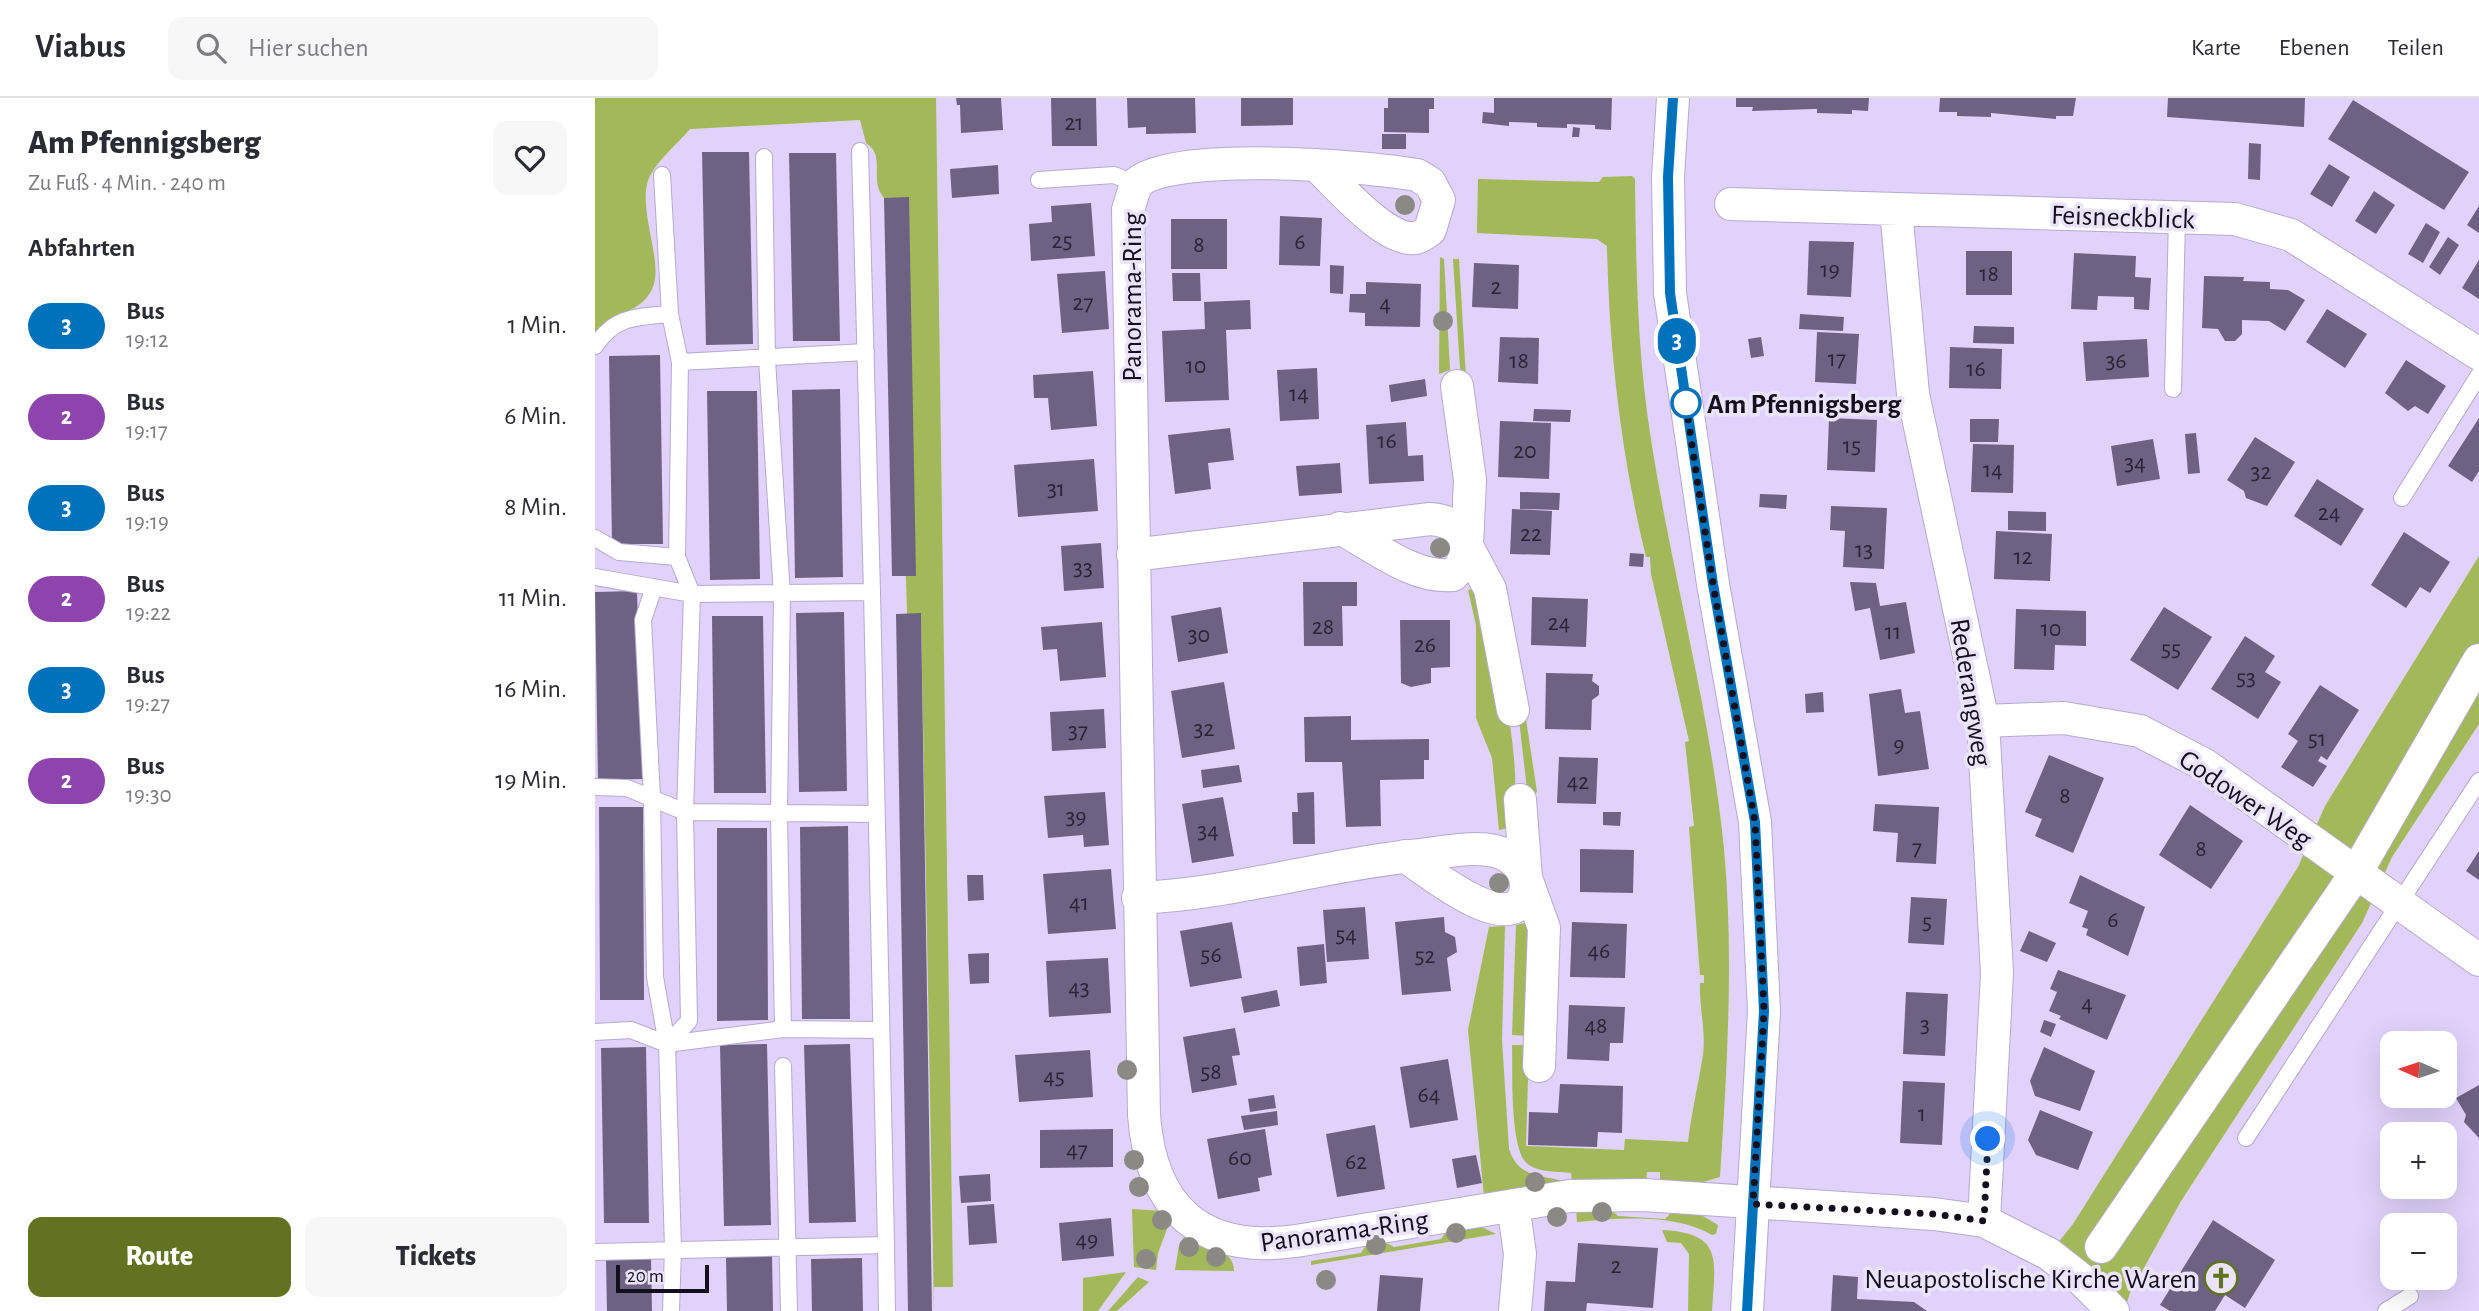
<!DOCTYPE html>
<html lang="de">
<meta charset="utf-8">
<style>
body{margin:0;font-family:"Alegreya Sans",sans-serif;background:#f7f7f7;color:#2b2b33;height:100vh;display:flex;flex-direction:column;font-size:26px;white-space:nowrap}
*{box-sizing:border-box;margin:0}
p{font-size:23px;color:#7c7c81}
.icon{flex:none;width:38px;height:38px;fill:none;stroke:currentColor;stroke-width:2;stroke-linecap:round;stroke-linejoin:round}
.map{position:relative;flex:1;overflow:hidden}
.side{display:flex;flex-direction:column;background:#fff;width:595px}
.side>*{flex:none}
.badge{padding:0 14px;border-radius:23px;font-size:24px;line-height:46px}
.needle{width:46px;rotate:273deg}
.tools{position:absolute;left:1785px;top:933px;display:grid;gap:14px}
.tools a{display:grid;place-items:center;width:77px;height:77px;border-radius:14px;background:#fff;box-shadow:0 7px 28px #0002;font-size:35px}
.scale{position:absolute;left:21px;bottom:18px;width:93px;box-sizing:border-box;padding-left:7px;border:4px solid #140f1c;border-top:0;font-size:19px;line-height:24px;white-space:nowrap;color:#140f1c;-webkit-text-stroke:5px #ebe3fb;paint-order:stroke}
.you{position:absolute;width:35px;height:35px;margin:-18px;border:5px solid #fff;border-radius:50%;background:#1a73e8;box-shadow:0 0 0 10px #1a73e833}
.map>.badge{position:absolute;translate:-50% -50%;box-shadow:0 0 0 4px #fff}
h2{padding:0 28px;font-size:26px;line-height:63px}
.round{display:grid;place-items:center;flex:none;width:74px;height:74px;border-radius:14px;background:#f7f7f7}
.headline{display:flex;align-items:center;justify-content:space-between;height:119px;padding:0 28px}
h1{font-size:33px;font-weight:800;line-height:52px}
.cta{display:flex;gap:14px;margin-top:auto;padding:14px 28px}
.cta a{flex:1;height:80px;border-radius:14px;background:#617220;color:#fff;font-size:28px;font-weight:800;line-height:80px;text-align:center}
.cta a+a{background:#f7f7f7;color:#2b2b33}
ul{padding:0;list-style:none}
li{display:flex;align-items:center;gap:21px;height:91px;padding:0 28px}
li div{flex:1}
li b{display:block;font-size:26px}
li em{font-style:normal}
li .badge{min-width:77px;font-weight:700;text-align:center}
header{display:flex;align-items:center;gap:42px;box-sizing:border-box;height:98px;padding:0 35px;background:#fff;border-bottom:2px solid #e1e1e2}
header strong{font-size:33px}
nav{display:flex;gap:38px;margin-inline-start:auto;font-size:24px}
.search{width:490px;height:63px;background:#f7f7f7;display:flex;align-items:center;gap:18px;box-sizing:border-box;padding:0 24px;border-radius:14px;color:#7c7c81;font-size:26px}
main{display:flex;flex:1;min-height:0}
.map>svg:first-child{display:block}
.green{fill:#a2b859}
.building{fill:#6e6284}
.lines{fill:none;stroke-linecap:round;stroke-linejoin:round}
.lane-casing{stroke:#b6aad0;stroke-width:18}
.street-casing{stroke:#b6aad0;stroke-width:34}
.lane{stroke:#fff;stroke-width:16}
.street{stroke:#fff;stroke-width:32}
.tree{fill:#8a8983}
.line-casing{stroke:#fff;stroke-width:16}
.line{stroke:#0072bc;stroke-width:10}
.walk{stroke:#140f1c;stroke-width:7;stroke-dasharray:0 12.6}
.stop-dot{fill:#fff;stroke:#0072bc;stroke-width:3.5}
.labels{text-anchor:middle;stroke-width:7;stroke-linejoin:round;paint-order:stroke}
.number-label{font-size:24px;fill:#2a2436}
.street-label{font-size:28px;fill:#140f1c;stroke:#ebe3fb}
.stop-label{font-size:28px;font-weight:bold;fill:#140f1c;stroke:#ebe3fb;text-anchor:start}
.poi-label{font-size:28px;fill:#140f1c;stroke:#ebe3fb;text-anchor:end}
</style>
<header>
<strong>Viabus</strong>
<div class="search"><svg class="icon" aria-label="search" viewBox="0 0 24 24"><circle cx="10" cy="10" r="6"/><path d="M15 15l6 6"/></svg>Hier suchen</div>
<nav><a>Karte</a><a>Ebenen</a><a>Teilen</a></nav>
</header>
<main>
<section class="side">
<div class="headline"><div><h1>Am Pfennigsberg</h1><p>Zu Fuß · 4 Min. · 240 m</p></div><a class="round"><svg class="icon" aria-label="heart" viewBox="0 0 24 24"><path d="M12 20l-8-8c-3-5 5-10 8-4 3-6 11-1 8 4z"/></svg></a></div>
<h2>Abfahrten</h2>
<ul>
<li><span class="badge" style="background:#0072bc;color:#fff">3</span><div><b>Bus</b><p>19:12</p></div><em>1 Min.</em></li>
<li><span class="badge" style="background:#8e44ad;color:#fff">2</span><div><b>Bus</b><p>19:17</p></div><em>6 Min.</em></li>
<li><span class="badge" style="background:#0072bc;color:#fff">3</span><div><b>Bus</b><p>19:19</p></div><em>8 Min.</em></li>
<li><span class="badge" style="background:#8e44ad;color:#fff">2</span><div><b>Bus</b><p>19:22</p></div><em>11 Min.</em></li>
<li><span class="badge" style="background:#0072bc;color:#fff">3</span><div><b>Bus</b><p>19:27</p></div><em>16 Min.</em></li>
<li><span class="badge" style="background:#8e44ad;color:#fff">2</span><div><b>Bus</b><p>19:30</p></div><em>19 Min.</em></li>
</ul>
<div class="cta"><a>Route</a><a>Tickets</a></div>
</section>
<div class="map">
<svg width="1884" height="1213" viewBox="0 0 1884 1213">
<rect width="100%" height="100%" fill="#e0d2fa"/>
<path class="green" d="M0,0H341L358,1189H339V1213L326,516H312L311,478H320L289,100C273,82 292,58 271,45L265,22L95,31C83,45 65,60 56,76C39,105 69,161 58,189C47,216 16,214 0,235Z
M1037,78L1040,81C1041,166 1042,250 1055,335C1076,474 1115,610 1129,751C1139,860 1132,970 1125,1079L1098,1087L1065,1085V1074H1052L1051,1084H977L976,1075C963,1073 945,1075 934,1067C914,1055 918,971 917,947H934L931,1048L1029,1052L1030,1041L1093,1044C1097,1012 1103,988 1108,957C1111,933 1104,909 1105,885H1109V877H1105L1094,729L1099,728L1090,644L1094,643L1056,476L1055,459H1051C1026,357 1014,252 1012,148L1002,141L882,135L883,81L1004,84L1008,79Z
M845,159L849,161L855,272L844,276Z
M858,161H864L871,280L865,271Z
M1884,458V626L1797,759L1767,825L1586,1103L1535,1195L1529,1213L1454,1156L1478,1126L1703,769L1730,708Z
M878,491L886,496C904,572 928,651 918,729L904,732L897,660L881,620V527L873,492Z
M927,595L942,694L933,700L921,596Z
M935,824V938L917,937L921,827Z
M910,828L907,942L914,1051C923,1079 944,1077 968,1083L889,1099L873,932L894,829Z
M1013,1109L1023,1118L1070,1121L1080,1111L1108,1118L1123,1127L1121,1136L1117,1137C1079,1115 1025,1120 982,1124L981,1110Z
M537,1111L567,1113L575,1123L563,1155L561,1172L539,1169Z
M883,1127L901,1136L716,1167V1163L766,1155L773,1144L786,1142L799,1149L846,1141L854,1130Z
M1067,1132C1129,1135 1120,1162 1117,1213H1093L1094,1156L1086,1145L1072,1144Z
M591,1136C608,1144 640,1152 639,1173L580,1172L584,1147Z
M531,1174L503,1213H488V1180Z
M543,1179L554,1184L522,1213H513Z"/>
<path class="building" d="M361,0H406L408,32L366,35L365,7H362Z
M456,0H501L502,48H457Z
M532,0H600L601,35L551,36V29L533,30Z
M646,0H698V27L646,28Z
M793,0H839V11H834V35L789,34V10H793Z
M899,0H1017L1016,32L1000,31V27L972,26V30L942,29V25L914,24V28L887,25L888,14L899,15Z
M1141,0H1274L1273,13L1257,12V16L1222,15V11H1218L1157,13L1158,9H1141Z
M1345,0H1481L1478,18H1461V21L1396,15V19L1362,18V14H1344Z
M1573,0H1710L1709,29L1572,19Z
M1758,2L1874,74L1849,112L1733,41Z
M978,29L985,30L984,39H977Z
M787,36H811V51H787Z
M1654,45L1666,46L1665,82L1653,81Z
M107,54H154L158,246L111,247Z
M194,55H241L245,243H198Z
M1734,66L1755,79L1737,109L1715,96Z
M403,67L404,96L357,100L355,71Z
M1779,93L1800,107L1781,136L1760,123Z
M314,99L321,478H297L289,100Z
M496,105L500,158L436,163L434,126L457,124L456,108Z
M1884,108V135L1872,127Z
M685,118L727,120L725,168L684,167Z
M576,121H632V171H576Z
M1831,125L1845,134L1828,165L1813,156Z
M1853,139L1864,147L1845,177L1834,169Z
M1214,143L1259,144L1256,199L1212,197Z
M1371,153H1417V197H1371Z
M1479,155L1541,158L1540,179L1556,180L1554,212L1539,211V199L1503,198L1502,212L1476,211Z
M1884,162V201L1867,190Z
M879,165L924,167L923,211L877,209Z
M735,167L749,168L748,196L735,195Z
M510,173L514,231L467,235L462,176Z
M577,175H605L606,203H578Z
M1609,178L1649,179L1648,183L1675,184V191L1693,192L1710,202L1690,233L1674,223L1647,222V236L1640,243H1630L1623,231L1607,230Z
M771,184L826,186L825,229L770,228V215L754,214L755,196H771Z
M655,202L656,231L631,232L634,302L570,304L567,233L610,231L609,204Z
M1732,211L1772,236L1750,270L1711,244Z
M1205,216L1249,219L1248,233L1204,231Z
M1379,228L1419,229V246L1378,245Z
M1222,234L1264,236L1261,286L1220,284Z
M905,239L944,240L943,286L903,284Z
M1166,239L1169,258L1156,260L1153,241Z
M1552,241L1554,279L1491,283L1488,244Z
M1355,249L1407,251L1406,291L1354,290Z
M65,257L68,446H17L14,258Z
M1811,262L1851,288L1833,316L1820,308L1813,313L1790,295Z
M722,270L724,321L685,323L682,272Z
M498,273L502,328L456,332L453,300H439L438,277Z
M830,281L832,298L796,304L794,287Z
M245,291L248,479L200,480L197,292Z
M112,293H162L165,481L115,482Z
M939,311L976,312L975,324L938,323Z
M1234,320L1282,322L1280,374L1232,372Z
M1884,320V373L1877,384L1853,368Z
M1375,321H1404L1403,344H1375Z
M905,323L956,325L954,381L903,379Z
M811,324L813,358L828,357L829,383L774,386L771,327Z
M635,330L639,362L613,365L616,391L580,396L573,337Z
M1601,335L1605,375L1593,376L1590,336Z
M1660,339L1700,364L1672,408L1651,400L1649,393L1632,382Z
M1558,341L1565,381L1522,388L1516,348Z
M1378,346L1419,347L1418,395L1376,394Z
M499,361L503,413L423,419L419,367Z
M745,365L747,395L704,398L701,368Z
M1722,381L1769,411L1746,448L1699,418Z
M925,394L965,395L964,412L925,411Z
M1165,396L1192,397L1191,411L1164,409Z
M1236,408L1292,410L1289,471L1248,469L1250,433L1235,432Z
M917,411L957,413L955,457L915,456Z
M1413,413L1451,414V433L1413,432Z
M1401,433L1457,436L1455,483L1399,481Z
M1809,434L1855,464L1835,495L1825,489L1811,510L1776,487Z
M506,445L509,490L469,493L466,448Z
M1035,455L1049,456L1048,469L1034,468Z
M708,484H762V508H747L748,548H709Z
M1255,484L1281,485L1285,508L1311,504L1320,555L1285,562L1275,510L1260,513Z
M42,493L48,681L3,682L0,494Z
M937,499L993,501L991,549L936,547Z
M626,509L633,555L583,564L576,518Z
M1569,509L1617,539L1583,592L1535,562Z
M1421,511L1491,513V548L1460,547L1459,572L1419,571Z
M249,514L252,693L204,694L201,515Z
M326,515L337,1213H313L301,516Z
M117,518H168L171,695H119Z
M805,522H855V569L836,570V585L816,589L806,585Z
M507,524L511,579L465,583L462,551L448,552L446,529Z
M1650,538L1680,558L1670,574L1686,584L1663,621L1616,591Z
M951,575L998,576L997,583L1004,588V597L997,602L996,632L950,631Z
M629,584L640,651L587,660L576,593Z
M1725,587L1764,612L1732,662L1726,658L1723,663L1732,668L1718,689L1686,669L1703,643L1693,636Z
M1306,591L1310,615L1325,613L1334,671L1283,678L1274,596Z
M1228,594L1229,614L1211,615L1210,596Z
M509,611L511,650L457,653L455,614Z
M756,618V642L834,641V662H829V681L785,682L786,728L751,729L747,664H710L709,619Z
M1454,657L1509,680L1478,755L1440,738L1447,721L1430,714Z
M964,659L1003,660L1001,706L962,705Z
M644,667L647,684L608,690L606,672Z
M510,694L514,747L489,749L488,737L453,740L449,698Z
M719,694L720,746H698L697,714H703L702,695Z
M628,699L639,758L597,765L587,706Z
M1280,706L1344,709L1341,766L1301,764L1303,735L1278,733Z
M1595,707L1648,743L1616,791L1564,757Z
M4,709H48L49,902H5Z
M1008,714H1026L1025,728L1008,727Z
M253,728L255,921H207L205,729Z
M122,730H172L173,922L122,923Z
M985,751L1039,752L1038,795L985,794Z
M1884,753V782L1871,773Z
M516,771L521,831L453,836L448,776Z
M372,777H388L389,802L373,803Z
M1485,777L1550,809L1533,858L1491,837L1493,831L1487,829L1493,813L1474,805Z
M1316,799L1352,801L1349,847L1313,845Z
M770,809L774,861L732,864L728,812Z
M849,819L850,834L860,839L862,854L852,860L856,893L807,897L800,824Z
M637,824L647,880L595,889L585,833Z
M977,824L1032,826L1030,880L975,879Z
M1434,833L1461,845L1452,864L1425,853Z
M729,846L732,885L705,888L702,849Z
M394,855V885L375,886L373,856Z
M513,860L516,915L454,919L451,863Z
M1463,872L1531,897L1512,942L1464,921L1466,918L1454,913L1462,894L1455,891Z
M682,892L685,908L649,915L646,899Z
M1311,894L1353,896L1350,958L1308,956Z
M974,907L1030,909L1028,945H1015L1014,963L972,961Z
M1449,922L1461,926L1456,939L1445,934Z
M640,930L645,957L637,958L642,987L597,995L588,939Z
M172,946L176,1127L129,1128L125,947Z
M255,946L261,1124L214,1125L209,947Z
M51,949L54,1125H9L6,950Z
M1449,949L1500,973L1485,1013L1440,998L1435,983Z
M495,952L498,999L424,1004L420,957Z
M853,961L863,1022L815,1030L805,969Z
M1308,983L1350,985L1347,1047L1305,1045Z
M965,986L1028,988L1027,1035L1003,1034L1002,1049L933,1047L934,1014L963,1015Z
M1884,987V1040L1869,1024L1871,1017L1861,1000Z
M679,997L681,1010L655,1014L653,1001Z
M1445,1012L1498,1034L1483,1072L1441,1057L1433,1042Z
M682,1013L683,1027L649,1032L646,1018Z
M780,1027L790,1091L742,1099L731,1036Z
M518,1031V1069L445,1070V1032Z
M670,1031L677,1077L663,1080L665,1093L623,1101L612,1041Z
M881,1057L887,1085L862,1090L857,1061Z
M395,1076L396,1103L366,1105L364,1078Z
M399,1106L402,1145L374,1147L372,1108Z
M516,1120L519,1158L467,1163L464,1125Z
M1618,1122L1680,1162L1650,1210L1630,1197L1620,1213H1575L1565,1207Z
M983,1145L1063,1150L1058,1210L992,1205L991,1213H949L951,1183L980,1184Z
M177,1158L178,1213H132L131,1159Z
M56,1160L57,1213H12L11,1161Z
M267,1160L268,1213H217L216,1161Z
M785,1177L828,1180L825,1213H782Z
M1238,1177L1263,1179L1262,1201L1319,1204L1332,1213H1236Z"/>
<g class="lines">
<defs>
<path id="lane" d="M67,77L75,216L85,264L82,459L97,496L90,714L94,923L72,946L78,1151L76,1213
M444,82L519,77L541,86
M0,248C20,218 41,219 75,216
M85,264L271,254
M1578,291L1582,120
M1807,400L1884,277
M0,440L24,454L82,459
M0,479L97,496L277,494L265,53
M59,489L48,522L57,700L60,879L72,946
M277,494L291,1147
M0,689L32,690L90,714L281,716
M188,931L286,932
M0,934L36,932L72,946L188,931L184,717L187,497L172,262L169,59
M188,968L194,1213
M1651,1040L1884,683
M0,1154L291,1147L292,1213
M1791,1213L1815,1198"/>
<path id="street" d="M1078,0L1073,79L1075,195L1118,486L1160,724L1169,913L1152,1213
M721,67C743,87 790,144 821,140C825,139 831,135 835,132L844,102L835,85L822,77C772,68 575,52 541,86L533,112L549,1017C556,1111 606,1156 701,1143L975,1098L1049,1097L1339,1116L1389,1123L1454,1156L1486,1181L1518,1213
M1136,106L1640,121L1696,137L1884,256
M1301,112L1318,296L1388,623L1402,875L1389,1123
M862,288L875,382L872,448L895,491L918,612
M538,457L835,421C870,423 883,451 858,477C818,481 779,448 745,430
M1388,623L1469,620L1545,633L1610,667L1884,862
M925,702L931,780L949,830L944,968
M543,800C638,796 731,766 826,757C850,754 876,748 900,753C919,758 935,774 930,795C917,843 830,771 810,758
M918,1107L925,1156L920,1213
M1506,1149L1761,775L1884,562"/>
</defs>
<use href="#lane" class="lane-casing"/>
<use href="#street" class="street-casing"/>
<use href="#lane" class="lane"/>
<use href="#street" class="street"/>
</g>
<g class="tree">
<circle cx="810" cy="107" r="10"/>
<circle cx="848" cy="223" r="10"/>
<circle cx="845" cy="450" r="10"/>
<circle cx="904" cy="785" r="10"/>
<circle cx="532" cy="972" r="10"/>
<circle cx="539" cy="1062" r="10"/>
<circle cx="940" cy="1084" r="10"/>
<circle cx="544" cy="1089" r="10"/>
<circle cx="1007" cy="1114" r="10"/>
<circle cx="962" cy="1119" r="10"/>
<circle cx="567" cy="1122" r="10"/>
<circle cx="861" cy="1135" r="10"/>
<circle cx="781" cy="1147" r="10"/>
<circle cx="594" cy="1149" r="10"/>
<circle cx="621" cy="1159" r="10"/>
<circle cx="551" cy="1161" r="10"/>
<circle cx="731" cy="1182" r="10"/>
</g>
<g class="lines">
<defs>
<path id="line" d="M1078,0L1073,79L1075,195L1118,486L1160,724L1169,913L1152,1213"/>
</defs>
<use href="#line" class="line-casing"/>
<use href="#line" class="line"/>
<path class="walk" d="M1091,305L1090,301L1118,486L1160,724L1169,913L1158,1106L1339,1116L1389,1123L1393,1041"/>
</g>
<defs>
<symbol id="church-ring" viewBox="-11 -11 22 22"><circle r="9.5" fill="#ebe3fb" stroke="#617220" stroke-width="1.5"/><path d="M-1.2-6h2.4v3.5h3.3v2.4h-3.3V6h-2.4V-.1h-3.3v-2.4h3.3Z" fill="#617220"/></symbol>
</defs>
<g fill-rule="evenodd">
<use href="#church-ring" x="1607" y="1161" width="38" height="38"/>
</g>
<circle class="stop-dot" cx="1091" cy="305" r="14"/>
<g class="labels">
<g class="number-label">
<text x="479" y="32">21</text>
<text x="467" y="150">25</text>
<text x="705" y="151">6</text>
<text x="604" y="154">8</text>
<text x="1235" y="179">19</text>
<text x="1394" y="183">18</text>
<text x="901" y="196">2</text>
<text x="488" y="212">27</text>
<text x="790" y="213">4</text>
<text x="1242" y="268">17</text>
<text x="924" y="270">18</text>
<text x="1521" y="270">36</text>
<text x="601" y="275">10</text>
<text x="1381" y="278">16</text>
<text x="704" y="303">14</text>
<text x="792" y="350">16</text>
<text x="1257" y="355">15</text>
<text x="930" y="360">20</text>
<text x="1540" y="372">34</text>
<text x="1398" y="379">14</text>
<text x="1666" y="381">32</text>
<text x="461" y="398">31</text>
<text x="1734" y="422">24</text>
<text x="936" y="443">22</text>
<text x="1269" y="459">13</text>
<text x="1428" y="466">12</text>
<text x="488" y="477">33</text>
<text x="964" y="532">24</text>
<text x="728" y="536">28</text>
<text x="1456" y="538">10</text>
<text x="1298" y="541">11</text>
<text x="604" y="544">30</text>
<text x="830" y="554">26</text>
<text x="1576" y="558">55</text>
<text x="1651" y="587">53</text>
<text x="609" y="638">32</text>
<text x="483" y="640">37</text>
<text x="1722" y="648">51</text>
<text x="1304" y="654">9</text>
<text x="983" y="691">42</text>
<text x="1470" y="705">8</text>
<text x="481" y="726">39</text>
<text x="613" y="740">34</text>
<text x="1322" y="757">7</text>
<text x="1606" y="758">8</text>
<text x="484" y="812">41</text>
<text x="1518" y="829">6</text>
<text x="1332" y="831">5</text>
<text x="751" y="844">54</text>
<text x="1004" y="860">46</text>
<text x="616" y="864">56</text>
<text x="830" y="865">52</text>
<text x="484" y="897">43</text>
<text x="1492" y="913">4</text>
<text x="1330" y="934">3</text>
<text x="1001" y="935">48</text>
<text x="616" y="981">58</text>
<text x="459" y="986">45</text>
<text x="834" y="1004">64</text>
<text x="1327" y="1023">1</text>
<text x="482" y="1059">47</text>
<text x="645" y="1067">60</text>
<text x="761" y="1071">62</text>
<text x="492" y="1149">49</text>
<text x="1021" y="1175">2</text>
</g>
<g class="street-label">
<text transform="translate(1528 118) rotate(2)" y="10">Feisneckblick</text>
<text transform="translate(536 199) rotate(-90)" y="10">Panorama-Ring</text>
<text transform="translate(1377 594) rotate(81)" y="10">Rederangweg</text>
<text transform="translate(1651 700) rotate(34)" y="10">Godower Weg</text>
<text transform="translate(749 1132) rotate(-8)" y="10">Panorama-Ring</text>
</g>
<g class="stop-label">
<text x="1112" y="315">Am Pfennigsberg</text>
</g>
<g class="poi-label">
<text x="1602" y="1190">Neuapostolische Kirche Waren</text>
</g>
</g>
</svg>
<div class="tools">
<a><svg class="needle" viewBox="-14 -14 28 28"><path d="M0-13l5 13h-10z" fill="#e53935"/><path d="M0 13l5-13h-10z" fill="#7c7c81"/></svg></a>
<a>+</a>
<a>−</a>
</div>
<div class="scale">20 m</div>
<div class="you" style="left:1393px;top:1041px"></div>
<b class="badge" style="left:1082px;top:243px;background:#0072bc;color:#fff">3</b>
</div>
</main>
